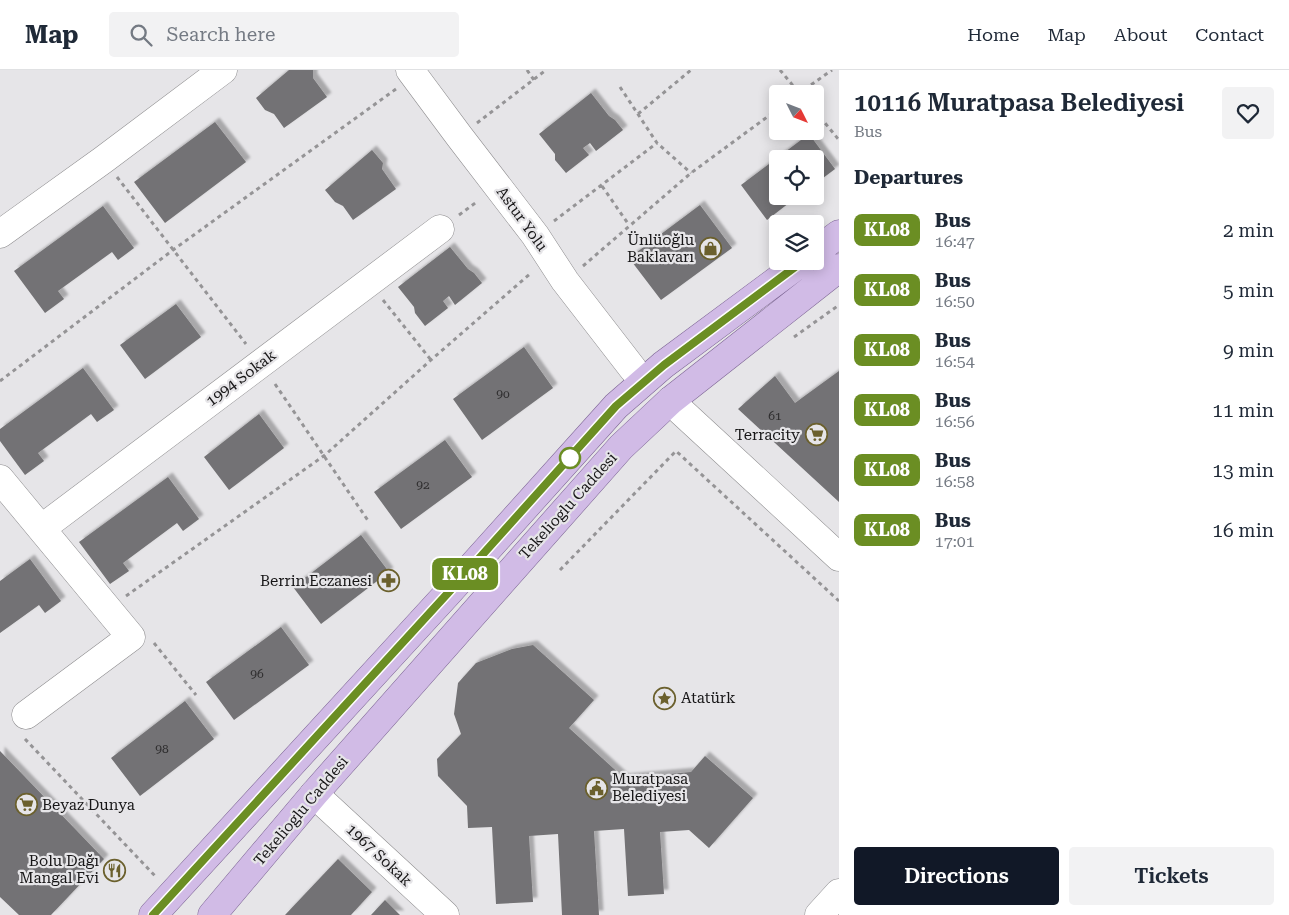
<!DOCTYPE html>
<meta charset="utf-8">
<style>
body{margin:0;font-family:"Roboto Serif",serif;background:#f2f2f3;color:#1f2937;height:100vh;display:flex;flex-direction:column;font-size:19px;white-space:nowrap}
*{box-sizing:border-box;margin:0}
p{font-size:16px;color:#747a83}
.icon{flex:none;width:28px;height:28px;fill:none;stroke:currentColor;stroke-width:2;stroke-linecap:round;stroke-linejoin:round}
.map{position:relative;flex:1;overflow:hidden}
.side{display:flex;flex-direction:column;background:#fff;width:450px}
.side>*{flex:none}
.badge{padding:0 10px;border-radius:8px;font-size:18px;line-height:32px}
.needle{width:32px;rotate:132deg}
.fabs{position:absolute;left:769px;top:15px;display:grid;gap:10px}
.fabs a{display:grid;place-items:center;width:55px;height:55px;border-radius:5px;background:#fff;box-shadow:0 2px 12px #0003;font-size:25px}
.map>.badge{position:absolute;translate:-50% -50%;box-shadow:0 0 0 2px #fff}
h2{padding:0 15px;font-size:19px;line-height:45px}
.round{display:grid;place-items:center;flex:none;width:52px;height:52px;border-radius:5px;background:#f2f2f3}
.overview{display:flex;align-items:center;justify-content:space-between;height:85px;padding:0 15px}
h1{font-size:24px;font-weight:600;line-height:38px}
.primary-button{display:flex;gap:10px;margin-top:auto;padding:10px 15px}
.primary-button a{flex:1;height:58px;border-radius:5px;background:#111827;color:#fff;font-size:20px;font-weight:600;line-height:58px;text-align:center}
.primary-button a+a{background:#f2f2f3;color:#1f2937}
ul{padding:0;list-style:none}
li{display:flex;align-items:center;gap:15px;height:60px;padding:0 15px}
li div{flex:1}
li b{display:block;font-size:19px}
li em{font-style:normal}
li .badge{min-width:55px;font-weight:700;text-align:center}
header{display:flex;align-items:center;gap:30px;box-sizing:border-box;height:70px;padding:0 25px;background:#fff;border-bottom:1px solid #e0e1e3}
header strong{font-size:24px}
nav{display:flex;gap:28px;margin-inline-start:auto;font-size:18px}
.search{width:350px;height:45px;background:#f2f2f3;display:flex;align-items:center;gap:12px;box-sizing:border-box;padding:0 18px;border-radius:5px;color:#747a83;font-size:19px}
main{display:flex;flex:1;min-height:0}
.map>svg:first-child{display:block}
.building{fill:#737274;filter:url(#shadow)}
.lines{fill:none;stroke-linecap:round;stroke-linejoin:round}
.minor-casing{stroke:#8e8d8f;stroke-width:29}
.major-casing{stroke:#7c6493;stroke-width:29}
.path{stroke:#959496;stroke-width:3;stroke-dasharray:4 4;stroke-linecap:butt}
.minor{stroke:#fff;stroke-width:28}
.major{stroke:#d1bbe6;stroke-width:28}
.line-casing{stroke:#fff;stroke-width:11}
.line{stroke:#6b8e23;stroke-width:8}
.stop-dot{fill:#fff;stroke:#6b8e23;stroke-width:2.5}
.labels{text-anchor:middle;stroke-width:4.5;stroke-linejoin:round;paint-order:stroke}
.number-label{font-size:12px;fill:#2e2d2e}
.street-label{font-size:15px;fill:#171617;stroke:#e6e5e8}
.poi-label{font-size:15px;fill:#171617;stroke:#e6e5e8;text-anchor:end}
</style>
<header>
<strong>Map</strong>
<div class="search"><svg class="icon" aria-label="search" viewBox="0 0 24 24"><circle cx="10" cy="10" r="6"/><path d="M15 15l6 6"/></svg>Search here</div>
<nav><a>Home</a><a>Map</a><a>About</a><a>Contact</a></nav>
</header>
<main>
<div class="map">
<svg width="839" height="845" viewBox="0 0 839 845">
<defs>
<filter id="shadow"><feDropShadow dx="4.5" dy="-4.5" stdDeviation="1" flood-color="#0004"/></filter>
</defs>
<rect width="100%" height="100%" fill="#e6e5e8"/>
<path class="building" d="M289,0H313V8L327,27L284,58L274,44L265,40L256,28Z
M591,23L609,46L615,50L623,60L596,81L590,73L583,78L589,85L566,103L555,90V84L539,64Z
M215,52L246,92L165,153L134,112Z
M809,64L835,99L815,114V89H778V126H798L767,150L741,115Z
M372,80L383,93L382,99L396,119L353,150L343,136L335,132L325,120Z
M700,135L732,178L661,230L629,188Z
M103,136L134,178L118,190L112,182L58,221L64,229L45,243L14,201Z
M450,177L468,199L474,203L482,213L455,235L449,226L443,231L448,238L425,256L415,243L414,237L398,217Z
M176,234L201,267L145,309L120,275Z
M524,277L553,318L482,370L453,329Z
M83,298L114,340L97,352L91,344L38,383L44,391L25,405L0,371V359Z
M839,301V432L738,339L775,306L795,333Z
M259,344L284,378L229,420L204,387Z
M445,370L472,407L401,459L374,422Z
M168,407L199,449L183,461L177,453L123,493L129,501L110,514L79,472Z
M361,465L389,502L321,554L293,517Z
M30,489L61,531L45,543L39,535L0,563V511Z
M281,557L309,595L234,650L206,612Z
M533,575L594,630L569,658L624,708L691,702L705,686L753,728L709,778L689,760L660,762L664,824L628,826L624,759L594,761L599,845H562L558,764L529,766L533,832L496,834L492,757L468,758L467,736L438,706L437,689L461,664L454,644L458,613L476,593L512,579Z
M185,631L214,669L140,726L111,688Z
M0,681L104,789L51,845H19L0,827Z
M338,789L372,822L351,845H285Z
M385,830L400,845H371Z"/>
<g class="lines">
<defs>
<path id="minor" d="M410,0L459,66L535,165L565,211L633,299
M0,164L103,90L223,0
M670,331L839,487
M0,409L131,567L26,645
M42,458L440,159
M314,724L445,845
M819,845L839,823"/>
<path id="major" d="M815,182L839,164
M153,845L448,523L616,336L663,295L803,191
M212,845L314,724L621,377L670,331L839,198"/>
</defs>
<use href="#minor" class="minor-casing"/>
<use href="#major" class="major-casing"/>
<path class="path" d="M527,0L534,10
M780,0L800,24
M620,17L657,73L691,103
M798,24L832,0
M815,41L839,70
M638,44L691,0
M477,53L546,0
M117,107L246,274
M602,116L629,155
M459,145L478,131
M554,151L657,73
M583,196L691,103L778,39
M383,230L431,290
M794,267L839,235
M0,311L173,180L396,19
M275,314L369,452
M560,500L676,381L839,531
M126,526L325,385L431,290L531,203
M154,573L196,625
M25,669L157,808"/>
<use href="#minor" class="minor"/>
<use href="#major" class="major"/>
</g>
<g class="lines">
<defs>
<path id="line" d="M153,845L448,523L616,336L664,295L803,191"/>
</defs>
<use href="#line" class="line-casing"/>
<use href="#line" class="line"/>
</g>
<defs>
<symbol id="shop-ring" viewBox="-11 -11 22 22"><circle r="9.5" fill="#e6e5e8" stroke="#6b602d" stroke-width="1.5"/><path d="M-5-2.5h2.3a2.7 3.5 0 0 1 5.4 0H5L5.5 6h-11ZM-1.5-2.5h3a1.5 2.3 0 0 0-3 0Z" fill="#6b602d"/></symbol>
<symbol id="supermarket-ring" viewBox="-11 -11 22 22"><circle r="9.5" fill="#e6e5e8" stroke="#6b602d" stroke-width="1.5"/><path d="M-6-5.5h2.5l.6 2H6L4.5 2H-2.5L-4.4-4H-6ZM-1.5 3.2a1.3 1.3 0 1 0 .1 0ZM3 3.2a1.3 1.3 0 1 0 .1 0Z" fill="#6b602d"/></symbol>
<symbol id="pharmacy-ring" viewBox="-11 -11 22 22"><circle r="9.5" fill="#e6e5e8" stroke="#6b602d" stroke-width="1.5"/><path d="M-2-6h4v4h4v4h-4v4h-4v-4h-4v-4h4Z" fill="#6b602d"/></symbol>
<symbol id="sight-ring" viewBox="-11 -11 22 22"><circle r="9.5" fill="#e6e5e8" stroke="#6b602d" stroke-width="1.5"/><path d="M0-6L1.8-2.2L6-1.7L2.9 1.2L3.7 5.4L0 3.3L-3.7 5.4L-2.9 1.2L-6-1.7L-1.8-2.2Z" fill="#6b602d"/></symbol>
<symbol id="civic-ring" viewBox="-11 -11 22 22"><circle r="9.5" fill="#e6e5e8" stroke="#6b602d" stroke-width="1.5"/><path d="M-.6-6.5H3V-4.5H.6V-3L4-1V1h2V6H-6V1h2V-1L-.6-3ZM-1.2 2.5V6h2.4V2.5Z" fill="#6b602d"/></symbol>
<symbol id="restaurant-ring" viewBox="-11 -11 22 22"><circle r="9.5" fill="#e6e5e8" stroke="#6b602d" stroke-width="1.5"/><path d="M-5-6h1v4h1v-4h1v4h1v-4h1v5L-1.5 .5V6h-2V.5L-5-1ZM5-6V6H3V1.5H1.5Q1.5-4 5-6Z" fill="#6b602d"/></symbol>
</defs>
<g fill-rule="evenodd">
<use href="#shop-ring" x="698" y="166" width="25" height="25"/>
<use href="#supermarket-ring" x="804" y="352" width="25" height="25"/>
<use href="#pharmacy-ring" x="376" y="498" width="25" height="25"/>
<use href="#sight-ring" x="652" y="616" width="25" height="25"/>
<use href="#civic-ring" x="584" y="706" width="25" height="25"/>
<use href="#supermarket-ring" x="14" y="722" width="25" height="25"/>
<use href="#restaurant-ring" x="102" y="788" width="25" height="25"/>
</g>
<circle class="stop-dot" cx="570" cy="388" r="10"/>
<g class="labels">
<g class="number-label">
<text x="503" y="328">90</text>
<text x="775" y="350">61</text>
<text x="423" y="419">92</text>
<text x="257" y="608">96</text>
<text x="162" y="683">98</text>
</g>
<g class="street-label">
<text transform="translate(522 149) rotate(54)" y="5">Astur Yolu</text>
<text transform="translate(241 308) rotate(-37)" y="5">1994 Sokak</text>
<text transform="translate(568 436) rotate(-48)" y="5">Tekelioglu Caddesi</text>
<text transform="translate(301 741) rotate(-50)" y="5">Tekelioglu Caddesi</text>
<text transform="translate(379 785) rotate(43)" y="5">1967 Sokak</text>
</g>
<g class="poi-label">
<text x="694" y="175">Ünlüoğlu<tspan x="694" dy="17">Baklavarı</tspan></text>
<text x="800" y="370">Terracity</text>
<text x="372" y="516">Berrin Eczanesi</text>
<text x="681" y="633" text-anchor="start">Atatürk</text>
<text x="612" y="714" text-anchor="start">Muratpasa<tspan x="612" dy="17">Belediyesi</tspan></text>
<text x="42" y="740" text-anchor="start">Beyaz Dunya</text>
<text x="99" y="796">Bolu Dağı<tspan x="99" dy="17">Mangal Evi</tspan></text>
</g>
</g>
</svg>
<div class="fabs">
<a><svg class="needle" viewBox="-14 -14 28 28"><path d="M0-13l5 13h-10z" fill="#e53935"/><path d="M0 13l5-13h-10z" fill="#747a83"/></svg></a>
<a><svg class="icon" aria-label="locate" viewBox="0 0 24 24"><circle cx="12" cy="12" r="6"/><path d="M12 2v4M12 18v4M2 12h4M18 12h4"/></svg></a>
<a><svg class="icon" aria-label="layers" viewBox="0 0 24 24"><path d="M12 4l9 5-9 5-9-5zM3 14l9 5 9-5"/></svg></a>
</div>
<b class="badge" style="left:465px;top:504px;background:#6b8e23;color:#fff">KL08</b>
</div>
<section class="side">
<div class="overview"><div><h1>10116 Muratpasa Belediyesi</h1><p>Bus</p></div><a class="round"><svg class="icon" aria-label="heart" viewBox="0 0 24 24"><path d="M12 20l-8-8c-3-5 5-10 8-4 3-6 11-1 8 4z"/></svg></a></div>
<h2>Departures</h2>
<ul>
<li><span class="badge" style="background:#6b8e23;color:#fff">KL08</span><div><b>Bus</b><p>16:47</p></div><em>2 min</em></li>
<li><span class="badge" style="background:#6b8e23;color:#fff">KL08</span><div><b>Bus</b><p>16:50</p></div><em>5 min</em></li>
<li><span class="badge" style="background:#6b8e23;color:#fff">KL08</span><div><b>Bus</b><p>16:54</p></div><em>9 min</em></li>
<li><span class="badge" style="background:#6b8e23;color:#fff">KL08</span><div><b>Bus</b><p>16:56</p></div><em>11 min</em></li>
<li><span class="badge" style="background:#6b8e23;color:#fff">KL08</span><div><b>Bus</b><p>16:58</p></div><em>13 min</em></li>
<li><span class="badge" style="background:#6b8e23;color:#fff">KL08</span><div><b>Bus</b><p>17:01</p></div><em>16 min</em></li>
</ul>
<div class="primary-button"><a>Directions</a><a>Tickets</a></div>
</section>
</main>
